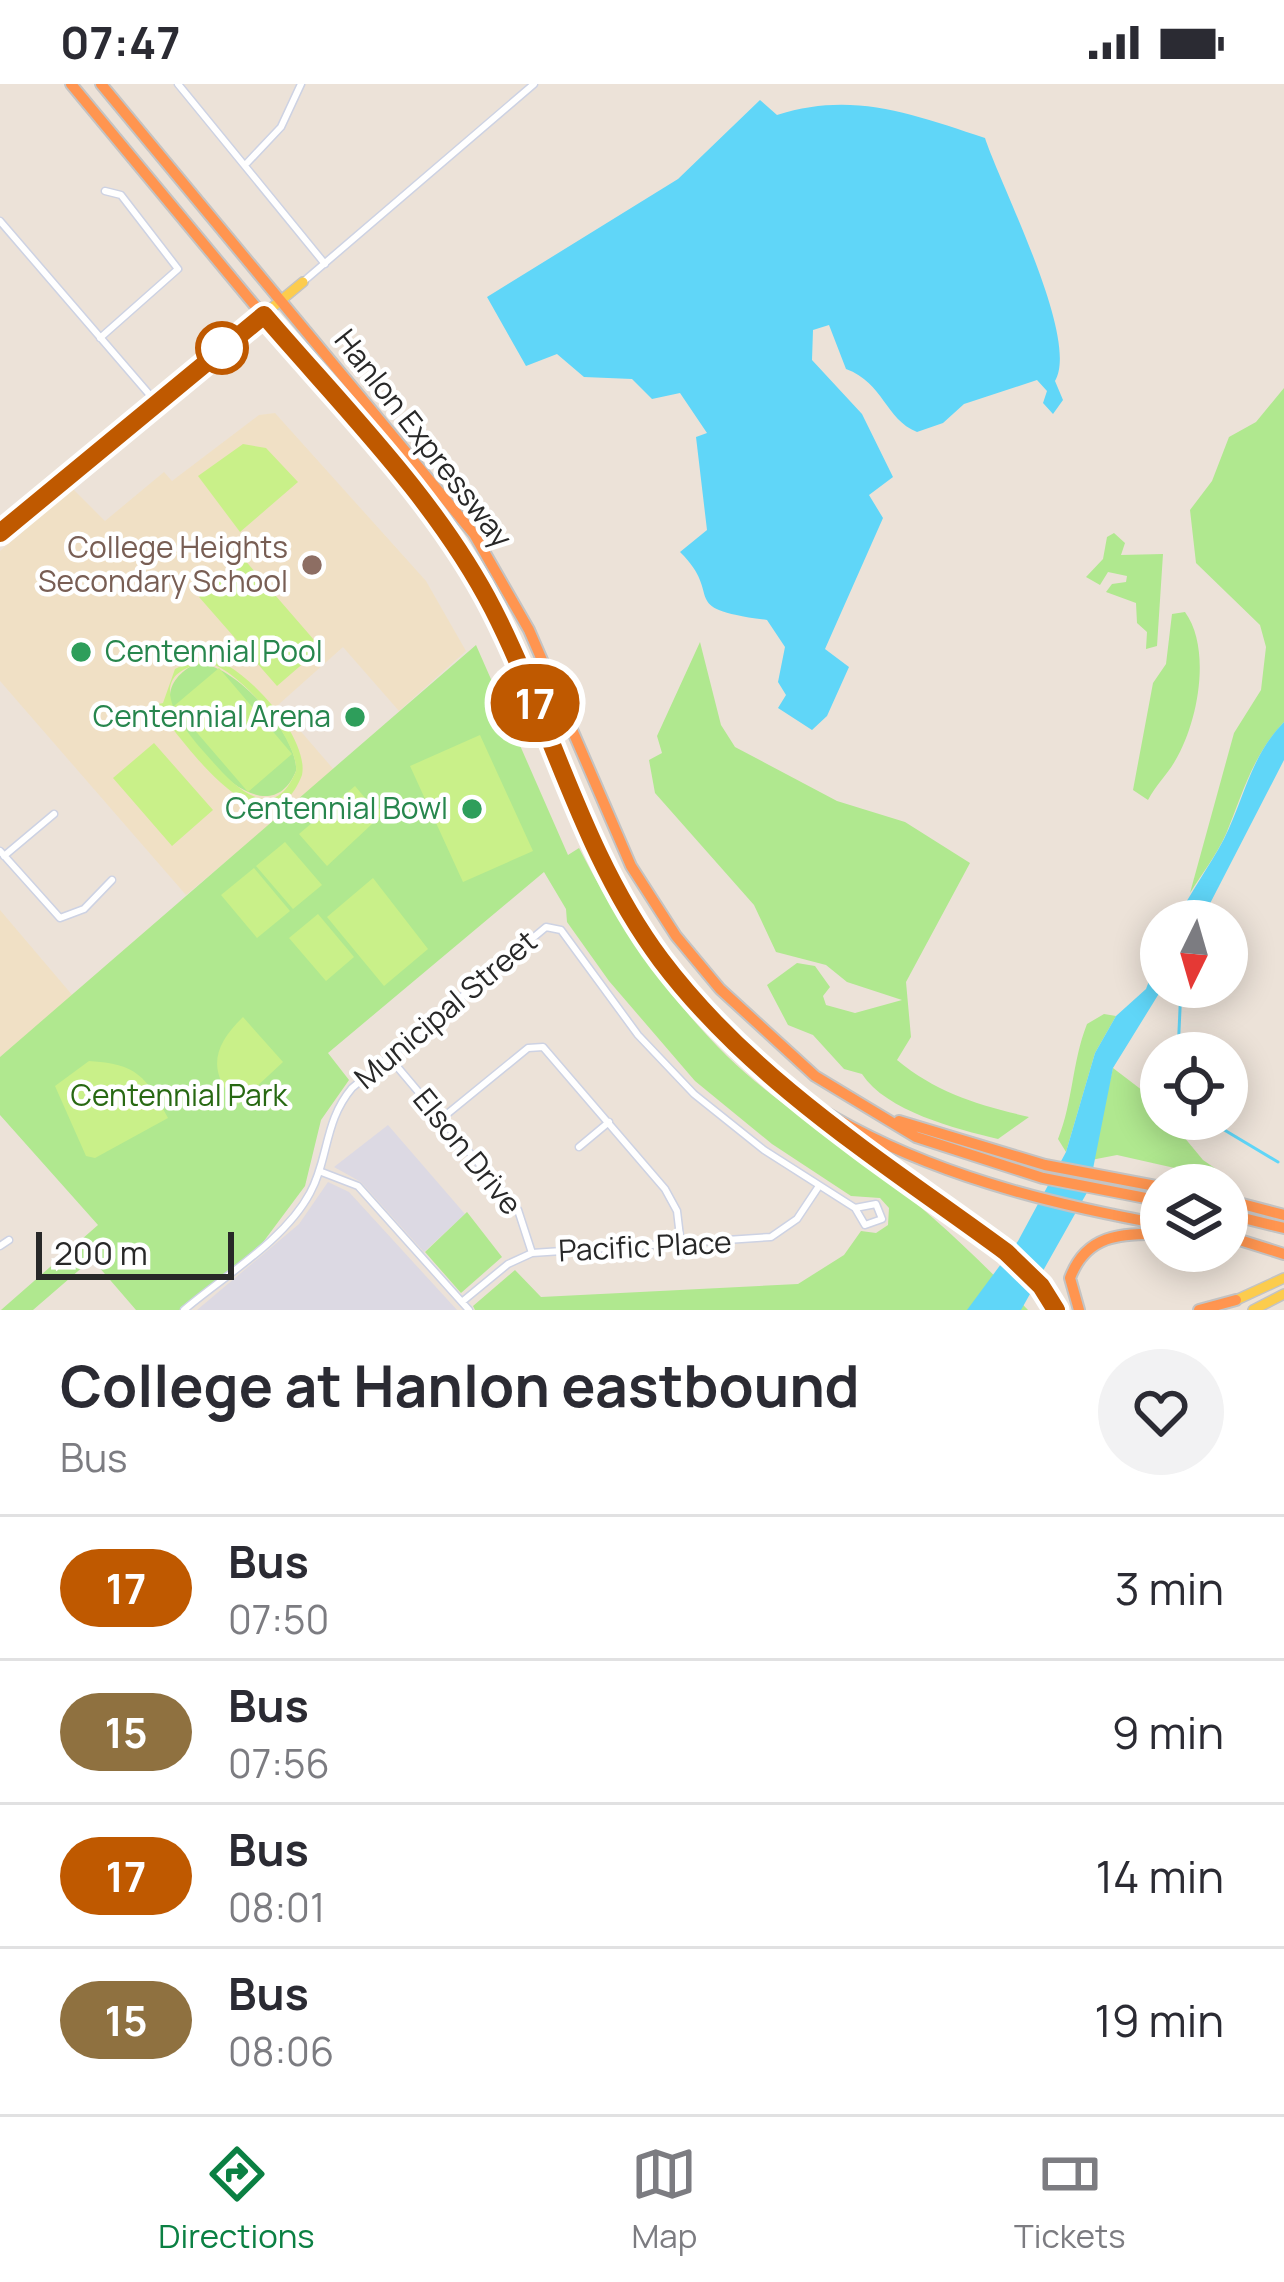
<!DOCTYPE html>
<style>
body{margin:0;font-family:Manrope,sans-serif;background:#f2f2f3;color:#2b2b33;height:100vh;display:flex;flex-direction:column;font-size:45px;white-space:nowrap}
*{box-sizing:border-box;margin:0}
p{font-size:39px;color:#7c7c81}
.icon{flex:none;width:66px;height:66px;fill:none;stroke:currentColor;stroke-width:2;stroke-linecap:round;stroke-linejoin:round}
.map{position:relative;height:1226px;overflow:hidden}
.drawer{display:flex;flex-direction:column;background:#fff;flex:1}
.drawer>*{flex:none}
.badge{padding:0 24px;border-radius:39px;font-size:42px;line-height:78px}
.needle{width:78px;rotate:185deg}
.fabs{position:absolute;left:1140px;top:816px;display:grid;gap:24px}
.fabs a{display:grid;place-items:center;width:108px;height:108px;border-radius:50%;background:#fff;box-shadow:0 6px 30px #0003;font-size:60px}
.scale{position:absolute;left:36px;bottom:30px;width:198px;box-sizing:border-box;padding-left:12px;border:6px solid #282828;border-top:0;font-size:33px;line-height:42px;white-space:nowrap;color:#282828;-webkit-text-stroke:9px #fff;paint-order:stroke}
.map>.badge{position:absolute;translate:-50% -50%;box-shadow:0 0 0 6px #fff}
.round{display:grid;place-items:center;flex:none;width:126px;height:126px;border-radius:63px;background:#f2f2f3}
.overview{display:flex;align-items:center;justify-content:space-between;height:204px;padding:0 60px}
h1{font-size:57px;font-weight:700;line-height:90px}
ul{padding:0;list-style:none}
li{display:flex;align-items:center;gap:36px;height:144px;padding:0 60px;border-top:3px solid #e1e1e2}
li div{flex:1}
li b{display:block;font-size:45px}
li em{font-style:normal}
li .badge{min-width:132px;font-weight:700;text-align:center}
.status{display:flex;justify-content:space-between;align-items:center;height:84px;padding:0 60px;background:#fff;direction:ltr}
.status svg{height:33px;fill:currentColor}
.tab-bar{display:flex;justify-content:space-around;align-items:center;height:168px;border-top:3px solid #e1e1e2;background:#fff;font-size:33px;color:#7c7c81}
.tab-bar a{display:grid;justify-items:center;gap:6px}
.tab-bar .current{color:#0b8043}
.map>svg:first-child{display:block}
.industrial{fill:#dcd9e3}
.education{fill:#f0e0c5}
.green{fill:#b0e88f}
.pitch{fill:#c9f089;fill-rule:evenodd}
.water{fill:#60d6f8}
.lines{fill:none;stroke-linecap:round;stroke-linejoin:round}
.stream{stroke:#60d6f8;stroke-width:3}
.minor-casing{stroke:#cdd2e3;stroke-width:9}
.major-casing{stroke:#c3c3c3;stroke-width:12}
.highway-casing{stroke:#c3c3c3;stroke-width:14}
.minor{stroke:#fff;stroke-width:6}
.major{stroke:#fccc4d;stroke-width:9}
.highway{stroke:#ff9550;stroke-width:10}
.line-casing{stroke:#fff;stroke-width:27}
.line{stroke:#bf5900;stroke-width:18}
.stop-dot{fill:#fff;stroke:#bf5900;stroke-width:6}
.education-dot{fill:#8d6e63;stroke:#fff;stroke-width:4.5}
.leisure-dot{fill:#2e9e5b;stroke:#fff;stroke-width:4.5}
.labels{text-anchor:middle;stroke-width:9;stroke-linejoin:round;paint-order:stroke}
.street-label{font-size:30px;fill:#282828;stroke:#fff}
.education-label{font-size:30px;fill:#785e54;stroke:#fff;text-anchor:end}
.leisure-label{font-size:30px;fill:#27864d;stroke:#fff;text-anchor:end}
.park-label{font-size:30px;fill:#286913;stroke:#fff}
</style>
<div class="status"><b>07:47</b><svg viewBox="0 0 49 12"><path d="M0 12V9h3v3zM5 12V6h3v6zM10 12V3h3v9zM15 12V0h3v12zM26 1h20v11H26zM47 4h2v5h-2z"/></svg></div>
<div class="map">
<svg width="1284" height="1226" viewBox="0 0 1284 1226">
<rect width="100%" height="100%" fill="#ece2d8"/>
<path class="industrial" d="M388,1041L465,1130L424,1168L361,1098L334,1083Z
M328,1098L349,1108L457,1226H197L299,1140Z"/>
<path class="education" d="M275,329L426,497L466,567L399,627L343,563L278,621L335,687L186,811L0,597V467L73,405L105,437L164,388L172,397L259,331Z
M0,826L73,912L0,973Z"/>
<path class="green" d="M1284,304V638C1252,672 1243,709 1226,750C1217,770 1202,790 1190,809L1234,649L1261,606L1266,563L1260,541L1196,479L1190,426L1212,397L1229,353L1256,338Z
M1114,449L1125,459L1121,471L1163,470L1157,562L1146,565L1147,548L1137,539L1136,519L1106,508L1112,500L1126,498L1127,492L1108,488L1100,501L1086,493L1103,475L1107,453Z
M1185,528C1212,565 1198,639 1175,677C1167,691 1156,701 1148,716L1133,706L1153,599L1166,580L1172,530Z
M700,558L721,641L735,663L837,717L905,738L970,779L906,898L911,953L897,976C937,1009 978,1021 1029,1033L998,1055C956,1045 886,1027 862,990L844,985L813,951L788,941L767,901L797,879L815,882L830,903L823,912L826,921L855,929L902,916L847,898L826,881L776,868L754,821L655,709L649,676L662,669L657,652Z
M476,561L568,771L579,764C619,842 665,910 727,972C771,1015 823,1047 872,1084C929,1127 979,1175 1028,1226H475L473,1222L515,1186L541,1213L798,1200L844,1171L861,1147L876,1149L888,1141L889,1124L880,1114L851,1112L772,1060L695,997L609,897L567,838L566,825L544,788L328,969L349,996L321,1036L305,1102L255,1169L181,1226H136L92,1175L33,1226H1L98,1141L0,1031V973Z
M195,580C232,575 299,652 296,687C264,764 170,641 170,616C169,599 180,588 195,580Z
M1104,930L1116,932L1095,969L1066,1068L1058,1055C1073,1018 1072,978 1087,940Z
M1113,984L1151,1013L1161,1035H1169L1203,1076L1222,1089L1219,1094L1117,1071L1091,1076Z
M467,1128L502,1173L461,1209L425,1168Z"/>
<path class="pitch" d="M243,360L266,364L298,398L240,448L198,392Z
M243,474L321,564L277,602L199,513Z
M201,572C239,573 310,652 302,691C266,783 178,649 154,621L163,619L175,585ZM208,579C239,585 299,656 296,687C271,748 228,695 204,668C179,640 140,587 208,579Z
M219,584L292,670L248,708L174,622Z
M480,651L533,767L463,798L410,682Z
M154,659L213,726L172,762L113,694Z
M355,702L376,727L383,722L387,726L327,782L299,750Z
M285,758L322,801L293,825L256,782Z
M254,784L290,827L257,854L221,811Z
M373,794L428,865L384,902L327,833Z
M318,830L354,873L326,897L289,854Z
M243,933L283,978L238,1020C207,989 212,963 243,933Z
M89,977C137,980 146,992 168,1034L95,1074L86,1072L55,1002Z"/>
<path class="water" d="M760,16L777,31C853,7 911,30 985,54C1001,103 1080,255 1055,297L1063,316L1053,330L1043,319L1047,307L1037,296L964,320L943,339L917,348C885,335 884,299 846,285L829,241L813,246L812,276L862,330L893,393L869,411L883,434L825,565L849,583L827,632L812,646L778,624L786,611L778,598L785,563L767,536C674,524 726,513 680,468L707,446L696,353L707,349L680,309L652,315L632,295L584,293L557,270L526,282L487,213L678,95Z
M1284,638V676L1201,837H1176C1190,809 1209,783 1224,755C1245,713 1250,673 1284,638Z
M1161,865L1163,903L1113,984L1089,1105L1021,1226H967L1018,1157L1066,1068L1095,969L1116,932L1146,905Z"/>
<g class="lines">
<path class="stream" d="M1178,969L1181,903
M1206,1035L1278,1078"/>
<defs>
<path id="minor" d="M178,0L325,180
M247,79L281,43L301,0
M0,137L155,317
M304,197L534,0
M100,254L178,185L121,111L105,107
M0,767L60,834L84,825L112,796
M4,772L54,730
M389,973L518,1126L532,1169
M441,1035L528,964L543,963L665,1105L677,1127L681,1161
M579,1063L609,1038
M319,1087L358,1102L469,1226
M0,1162L9,1156
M463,1217L508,1180L532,1169L771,1153L797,1135L819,1102
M184,1226C224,1192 285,1156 310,1109C329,1074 324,1037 352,1004L546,843L561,846L638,951L694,1010L764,1066L855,1124L865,1141L882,1135L876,1120L855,1124"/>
<path id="major" d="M0,449L303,198
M1234,1217L1284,1194
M1253,1226L1284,1210"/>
<path id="highway" d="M71,0L456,464C520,565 553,678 604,785C718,1019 921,1097 1161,1140
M101,0L474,450L529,546L631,782L676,852L720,905L815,992L916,1053L1043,1094L1161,1117
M899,1037L1045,1081L1161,1103
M833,1040L1006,1168L1056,1226
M1227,1116L1284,1131
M1227,1130L1284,1144
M1227,1152L1284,1170
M1079,1226L1070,1194C1086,1151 1120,1149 1161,1150
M1199,1226L1236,1216"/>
</defs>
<use href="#minor" class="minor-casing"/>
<use href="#major" class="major-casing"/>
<use href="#highway" class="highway-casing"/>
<use href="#minor" class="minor"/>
<use href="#major" class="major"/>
<use href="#highway" class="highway"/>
</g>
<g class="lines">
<defs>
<path id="line" d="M0,449L264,231C343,323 437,416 493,525C552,641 582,770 661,876C752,997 885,1079 1006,1168L1041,1202L1056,1226"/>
</defs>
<use href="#line" class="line-casing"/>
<use href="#line" class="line"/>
</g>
<circle class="stop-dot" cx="222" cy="264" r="24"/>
<circle class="education-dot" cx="312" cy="481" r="12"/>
<g class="leisure-dot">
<circle cx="81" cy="568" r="12"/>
<circle cx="355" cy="633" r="12"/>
<circle cx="472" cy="725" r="12"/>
</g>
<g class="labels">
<g class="street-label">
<text transform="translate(423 355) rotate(52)" y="10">Hanlon Expressway</text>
<text transform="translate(446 926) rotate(-40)" y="10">Municipal Street</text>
<text transform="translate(467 1068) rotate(51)" y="10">Elson Drive</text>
<text transform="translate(645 1163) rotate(-3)" y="10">Pacific Place</text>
</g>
<g class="education-label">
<text x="288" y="474">College Heights<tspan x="288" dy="34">Secondary School</tspan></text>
</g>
<g class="leisure-label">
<text x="105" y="578" text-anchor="start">Centennial Pool</text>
<text x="331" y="643">Centennial Arena</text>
<text x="448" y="735">Centennial Bowl</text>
</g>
<g class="park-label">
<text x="179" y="1022">Centennial Park</text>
</g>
</g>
</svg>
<div class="fabs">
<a><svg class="needle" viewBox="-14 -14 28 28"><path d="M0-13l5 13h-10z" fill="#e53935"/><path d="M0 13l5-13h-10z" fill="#7c7c81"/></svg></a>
<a><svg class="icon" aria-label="locate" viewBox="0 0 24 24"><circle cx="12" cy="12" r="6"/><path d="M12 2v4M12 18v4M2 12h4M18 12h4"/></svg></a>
<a><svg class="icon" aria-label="layers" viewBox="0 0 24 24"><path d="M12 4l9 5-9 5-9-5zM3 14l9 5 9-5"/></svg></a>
</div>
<div class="scale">200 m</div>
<b class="badge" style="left:535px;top:619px;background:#bf5900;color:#fff">17</b>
</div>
<section class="drawer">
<div class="overview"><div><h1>College at Hanlon eastbound</h1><p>Bus</p></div><a class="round"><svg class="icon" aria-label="heart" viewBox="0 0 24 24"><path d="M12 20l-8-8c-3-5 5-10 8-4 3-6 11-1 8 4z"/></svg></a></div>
<ul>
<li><span class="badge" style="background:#bf5900;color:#fff">17</span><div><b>Bus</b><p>07:50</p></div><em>3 min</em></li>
<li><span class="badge" style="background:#8f7140;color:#fff">15</span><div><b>Bus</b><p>07:56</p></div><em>9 min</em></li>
<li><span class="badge" style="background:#bf5900;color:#fff">17</span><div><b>Bus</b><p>08:01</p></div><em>14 min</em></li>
<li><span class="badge" style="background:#8f7140;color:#fff">15</span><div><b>Bus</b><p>08:06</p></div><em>19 min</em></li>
</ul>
</section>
<nav class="tab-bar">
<a class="current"><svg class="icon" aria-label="directions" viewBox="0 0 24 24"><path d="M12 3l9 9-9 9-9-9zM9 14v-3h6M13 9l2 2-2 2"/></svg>Directions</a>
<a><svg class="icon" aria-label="map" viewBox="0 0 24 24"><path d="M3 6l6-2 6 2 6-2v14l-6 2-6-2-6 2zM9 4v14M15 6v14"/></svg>Map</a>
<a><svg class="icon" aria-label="tickets" viewBox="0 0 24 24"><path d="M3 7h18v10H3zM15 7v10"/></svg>Tickets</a>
</nav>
